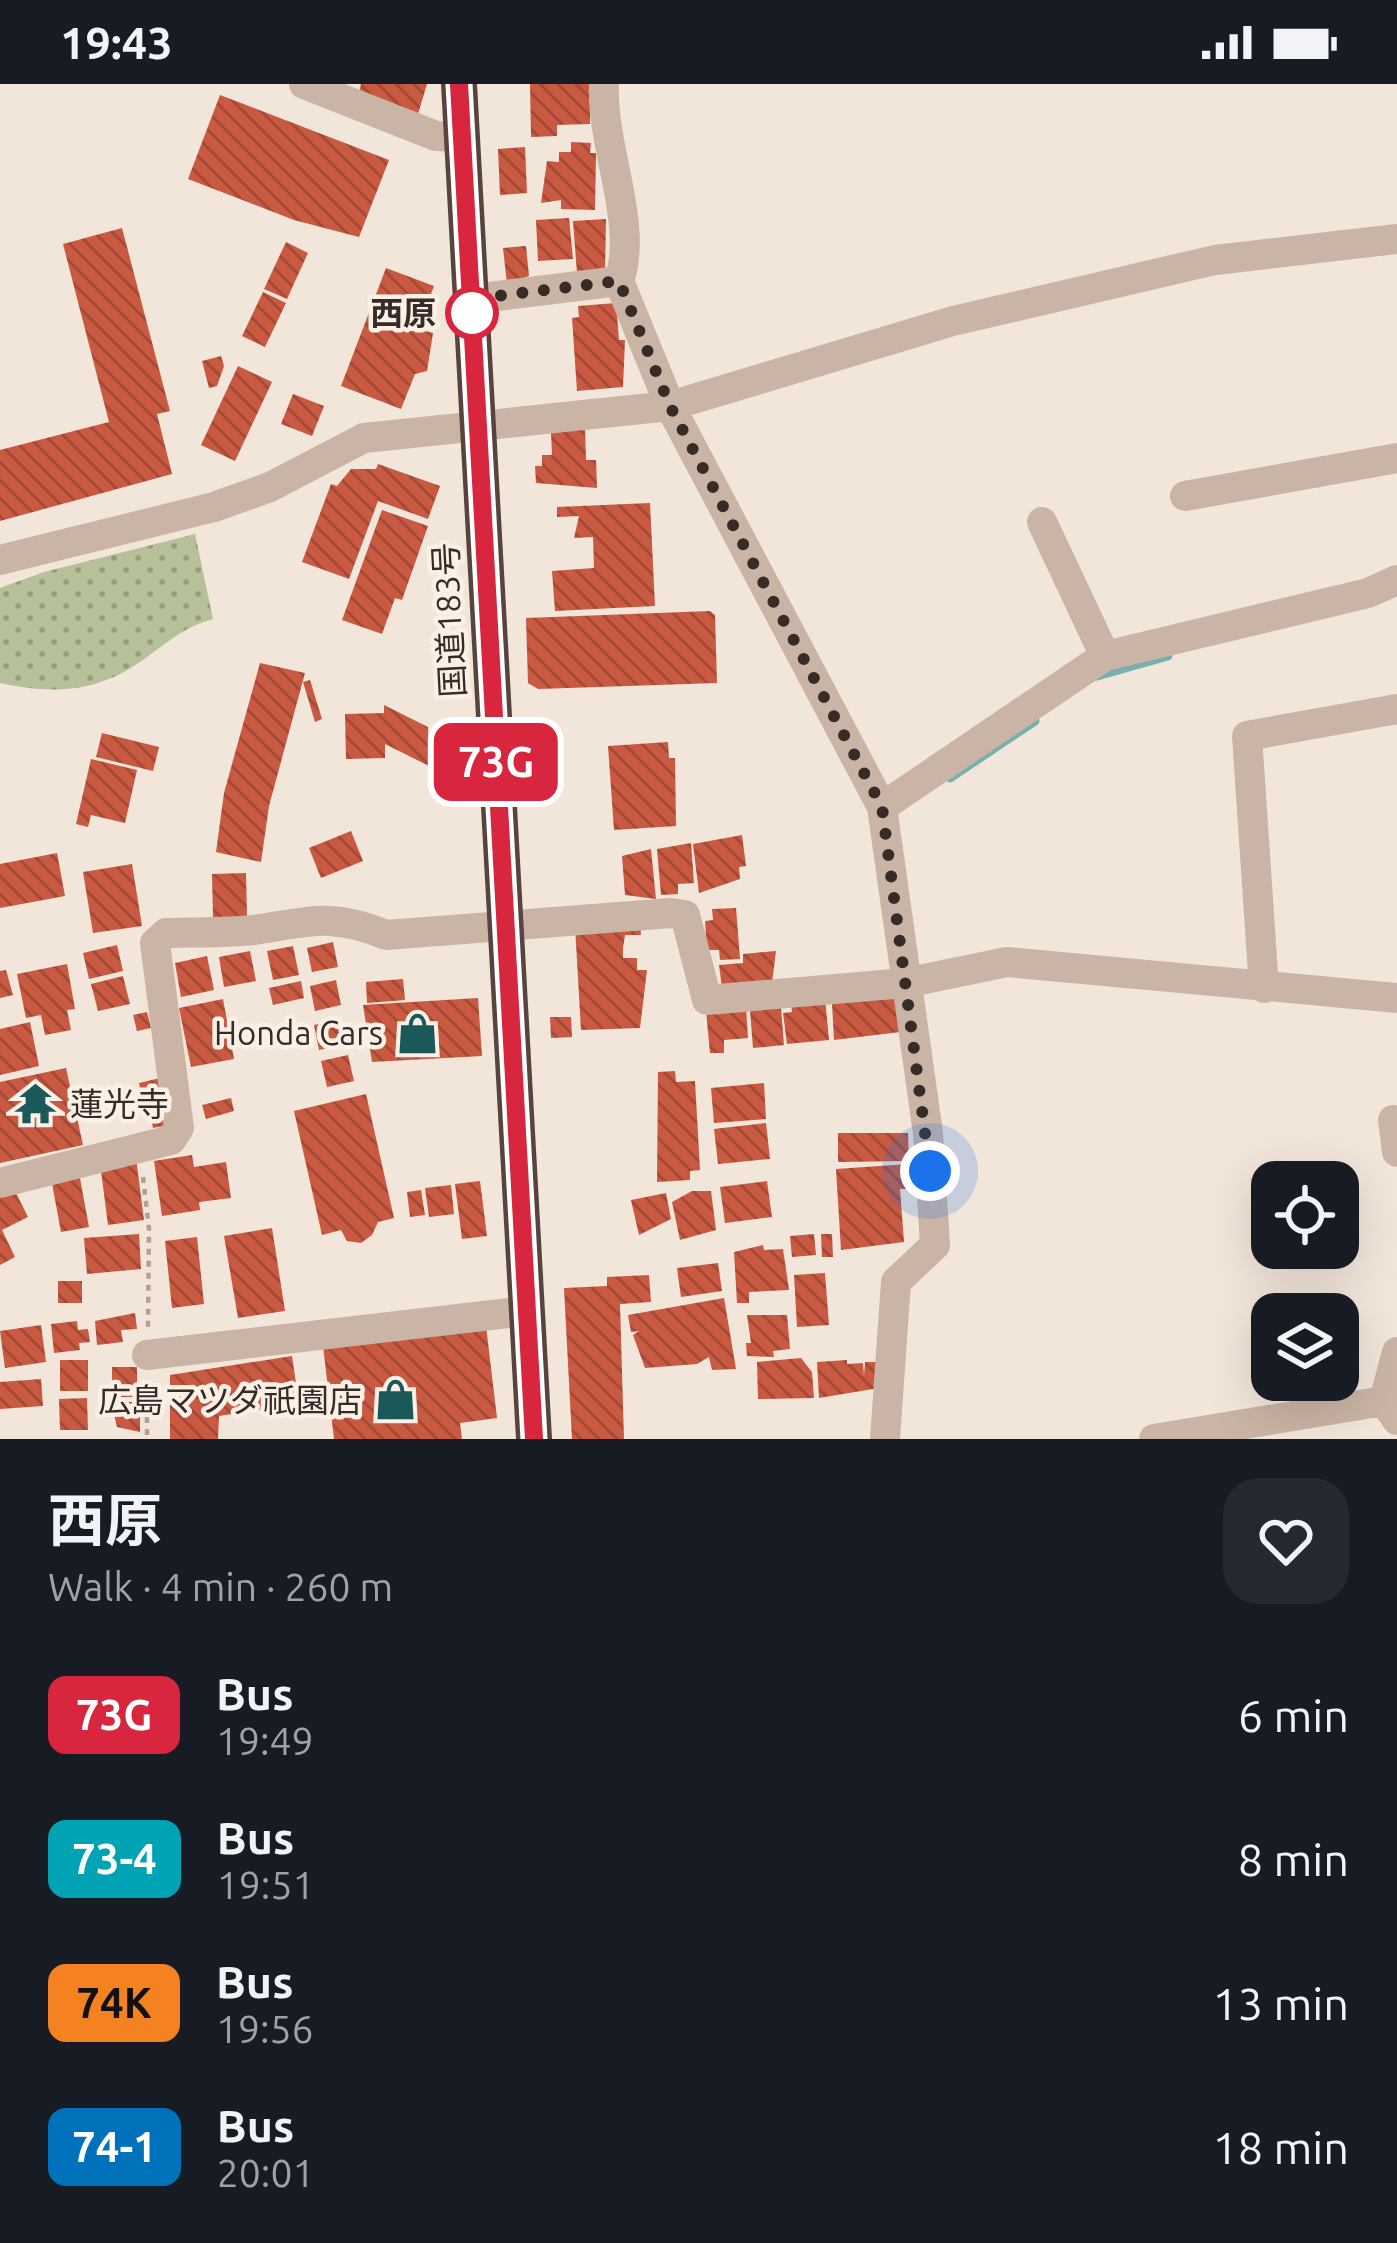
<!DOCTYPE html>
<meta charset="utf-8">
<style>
body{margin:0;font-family:Ubuntu,"Noto Sans JP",sans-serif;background:#242831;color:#f1f3f6;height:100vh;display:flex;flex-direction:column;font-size:45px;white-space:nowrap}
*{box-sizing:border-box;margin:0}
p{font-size:39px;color:#9ea1a6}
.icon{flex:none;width:66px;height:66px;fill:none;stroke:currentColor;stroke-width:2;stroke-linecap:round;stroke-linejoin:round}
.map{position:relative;height:1355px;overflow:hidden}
.panel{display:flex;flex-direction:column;background:#171b24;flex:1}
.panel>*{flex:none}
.badge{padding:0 24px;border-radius:18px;font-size:42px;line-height:78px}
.controls{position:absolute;left:1251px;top:1077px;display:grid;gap:24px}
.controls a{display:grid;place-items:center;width:108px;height:108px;border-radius:24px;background:#171b24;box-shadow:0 12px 48px #0002;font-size:60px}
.you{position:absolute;width:60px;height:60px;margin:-30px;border:9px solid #fff;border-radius:50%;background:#1a73e8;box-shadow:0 0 0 18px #1a73e833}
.map>.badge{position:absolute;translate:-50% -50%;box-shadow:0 0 0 6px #fff}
.round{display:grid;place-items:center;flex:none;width:126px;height:126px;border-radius:36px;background:#242831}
.headline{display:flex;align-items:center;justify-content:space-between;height:204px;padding:0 48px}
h1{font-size:57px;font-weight:700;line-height:90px}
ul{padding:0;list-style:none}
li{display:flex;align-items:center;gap:36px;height:144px;padding:0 48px}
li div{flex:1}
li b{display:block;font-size:45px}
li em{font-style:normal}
li .badge{min-width:132px;font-weight:700;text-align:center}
.status{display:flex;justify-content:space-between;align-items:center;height:84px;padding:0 60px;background:#171b24;direction:ltr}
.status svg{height:33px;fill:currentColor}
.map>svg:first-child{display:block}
.grass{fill:url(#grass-dots)}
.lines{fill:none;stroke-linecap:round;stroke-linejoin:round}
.stream{stroke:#78b0af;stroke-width:9}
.building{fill:url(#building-back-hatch)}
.path{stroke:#b69e90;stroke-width:4.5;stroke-dasharray:6 6;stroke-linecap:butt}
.minor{stroke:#cab4a5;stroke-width:30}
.highway{stroke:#57443e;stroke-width:36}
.line-casing{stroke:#fff;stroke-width:27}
.line{stroke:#d7263d;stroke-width:18}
.walk{stroke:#362b27;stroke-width:12;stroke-dasharray:0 21.6}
.stop-dot{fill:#fff;stroke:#d7263d;stroke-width:6}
.labels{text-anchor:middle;stroke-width:9;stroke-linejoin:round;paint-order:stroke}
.stop-label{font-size:33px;font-weight:bold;fill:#362b27;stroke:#faf0e6;text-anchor:end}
.street-label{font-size:33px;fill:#362b27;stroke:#faf0e6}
.poi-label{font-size:33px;fill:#362b27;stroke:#faf0e6;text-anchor:end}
</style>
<div class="status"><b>19:43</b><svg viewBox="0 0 49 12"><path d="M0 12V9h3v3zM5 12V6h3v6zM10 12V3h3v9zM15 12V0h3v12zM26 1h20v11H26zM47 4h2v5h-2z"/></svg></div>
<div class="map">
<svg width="1397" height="1355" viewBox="0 0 1397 1355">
<defs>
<pattern id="grass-dots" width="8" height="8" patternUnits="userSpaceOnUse" patternTransform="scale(3)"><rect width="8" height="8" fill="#b7c199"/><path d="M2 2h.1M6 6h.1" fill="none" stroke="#969d7d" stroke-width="1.8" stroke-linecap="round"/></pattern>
<pattern id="building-back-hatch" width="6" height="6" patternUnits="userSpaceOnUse" patternTransform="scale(3)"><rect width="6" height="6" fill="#c95941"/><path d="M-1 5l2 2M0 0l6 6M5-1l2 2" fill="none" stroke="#a44a36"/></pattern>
</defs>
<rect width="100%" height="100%" fill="#f2e5da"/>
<path class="grass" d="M195,450L213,535C177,544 154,572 122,589C82,610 42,608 0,599V504L44,488Z"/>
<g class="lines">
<path class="stream" d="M1097,592L1168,572
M950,694L1035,637"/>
</g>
<path class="building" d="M361,0H427L418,30L358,13Z
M530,0H590V40L557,41V52L531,53Z
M220,11L389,76L359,153L294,136L188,95Z
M571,58L591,59L590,69H596L595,126L561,125V116L541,119L547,77L559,78V68H571Z
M525,63L527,109L500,111L498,65Z
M569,134L573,175L538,177L536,136Z
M606,135L605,187L577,189L573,137Z
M122,144L170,327L157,330L172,390L0,437V366L109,338L63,160Z
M286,158L308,169L287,215L264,205Z
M526,162L529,192L507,200L503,164Z
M386,184L434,202L418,245L433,249L427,287L415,290L401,325L341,302Z
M263,208L286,219L265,263L242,252Z
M616,219L619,256H625L623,303L577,307L572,234L579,233L578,222Z
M221,272L224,282L217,302L209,304L202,277Z
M238,282L272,298L235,377L201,361Z
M293,310L324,322L312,352L281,340Z
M568,344H585L586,376H596L597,404L536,399L535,382H542V371H552L551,349Z
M378,380L440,402L428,435L378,417L349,495L302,478L331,400L337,402L351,385H376Z
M650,419L655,522L555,527L552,487L594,484L593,453L574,454L579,432L557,433V423Z
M382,426L428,442L402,516L395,514L382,550L342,536Z
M710,527L715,531L717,599L538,605L528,599L526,534Z
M260,579L305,589L269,722L261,778L216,768L224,709Z
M310,596L322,635L315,638L303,598Z
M384,621L428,643L429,682L385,660V674L346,675L345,630L384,629Z
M102,649L159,663L153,687L96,673Z
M668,658L669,674H675L676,742L614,746L608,662Z
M91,675L137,686L125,739L91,731L88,743L76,740Z
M351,747L363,777L321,794L309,764Z
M742,751L746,782L739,783L740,795L699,809L693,760Z
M691,759L694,799L678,800V810L661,811L657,765Z
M651,765L656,815L625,811L622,772Z
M57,769L65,812L0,824V780Z
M132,780L142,842L93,849L83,788Z
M246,789L247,833L213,834L212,790Z
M736,824L740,875L720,876L719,866H707L705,837L713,836L712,825Z
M640,839L641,851H625L623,864V874H637V886H647L640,944L581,946L575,842Z
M333,858L338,883L312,888L307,864Z
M117,861L123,887L89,895L83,869Z
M293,862L299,891L273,896L267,867Z
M250,867L256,897L224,903L219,873Z
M776,867L772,899L722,904L719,881L743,879V870Z
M207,872L214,906L181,913L175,879Z
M67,880L75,925L67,926L71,946L45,951L41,931L26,934L17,890Z
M6,886L13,911L0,914V887Z
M123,892L130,920L98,927L91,900Z
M403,895L405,916L367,919L366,898Z
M336,896L341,921L315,927L310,902Z
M301,897L304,914L273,921L269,904Z
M897,912L900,948L834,956L832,919Z
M478,914L482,972L372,978L363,921Z
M825,914L829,956L787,960L783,929L792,928L791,918Z
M223,915L234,975L191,983L179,924Z
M746,923L748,954L724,956V969H710L706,927Z
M781,923L784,961L753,964L750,926Z
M147,928L151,944L137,947L133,931Z
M550,933H571L572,953L551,954Z
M340,935L345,960L319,966L314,941Z
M30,938L39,982L0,991V945Z
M348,971L354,997L327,1003L321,977Z
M66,984L83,1061L0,1079V998Z
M675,987L676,998L695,997L700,1086L690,1087V1096L657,1098L658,988Z
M160,994L165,1013L143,1018L139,999Z
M764,999L766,1035L714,1039L711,1004Z
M366,1010L394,1134L378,1138L372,1151L361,1159L347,1157L341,1146L322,1151L294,1027Z
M231,1014L234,1027L206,1035L202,1021Z
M164,1022L168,1041L153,1044L149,1025Z
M766,1039L770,1075L718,1080L714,1045Z
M838,1049H908L909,1077L838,1078Z
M192,1071L194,1083L226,1078L231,1114L199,1118L200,1126L162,1132L154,1077Z
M136,1074L144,1136L108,1141L100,1079Z
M908,1080L910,1105H900L904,1158L841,1166L836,1085Z
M79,1089L89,1143L61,1148L51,1094Z
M480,1097L487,1152L462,1155L455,1100Z
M767,1097L772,1133L725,1139L720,1103Z
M451,1101L454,1130L429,1133L425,1104Z
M14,1105L28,1133L2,1146L15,1173L0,1181V1113Z
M421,1106L425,1131L410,1133L407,1108Z
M692,1107H711L716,1146L680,1156L672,1118Z
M666,1109L671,1135L639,1151L631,1116Z
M272,1144L285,1227L238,1234L224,1152Z
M139,1150L141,1185L87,1190L84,1154Z
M814,1150L816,1171L792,1173L790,1152Z
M821,1150H832L833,1173H822Z
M197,1153L204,1220L172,1224L165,1157Z
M763,1161L764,1166L783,1165L789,1206L749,1208V1219H737L734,1168Z
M718,1179L722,1207L681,1213L677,1184Z
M825,1189L829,1241L797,1243L794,1191Z
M649,1191L651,1218L620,1220L624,1355H572L564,1204L607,1202V1193Z
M58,1197H82V1219H58Z
M724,1214L736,1285L712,1286L709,1273L697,1280L645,1284L633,1251L639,1247L631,1248L628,1231Z
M135,1229L137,1245L121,1246L123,1258L97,1261L95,1237Z
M747,1231H787L790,1265L773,1267L774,1273L747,1272L746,1259H751Z
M77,1237L78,1246L88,1245L90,1258L79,1259L80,1266L54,1269L51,1240Z
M41,1241L46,1278L5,1284L0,1247Z
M486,1242L497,1334L460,1339L462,1355H334L323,1262Z
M292,1272L299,1320L219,1332L218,1355H170V1291Z
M801,1274L812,1288L814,1314L758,1315L757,1278Z
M60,1276H88V1307H60Z
M847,1276V1280L863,1279L864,1292L865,1278H879V1304L819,1314L817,1278Z
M112,1283H137V1313H112Z
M41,1295L43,1322L0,1325V1298Z
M87,1314L88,1346H60L59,1315Z
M111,1318H140V1348L117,1343Z"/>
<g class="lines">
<path class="path" d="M143,1093L149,1145L148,1244
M147,1297V1355"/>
<path class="minor" d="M304,0L436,52L462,53
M604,0C601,64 639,140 619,197L670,322L882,723L928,1049L935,1161L896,1198L885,1355
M472,215L619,197
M1185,412L1397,374
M1042,438L1105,572
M0,476L214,423L270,403L364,354L670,322L953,237L1215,176L1397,155
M882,723L1105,572L1368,509L1397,496
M1264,904L1247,652L1397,625
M1393,1036L1397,1068
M0,1099L171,1056L179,1044L155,859L166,849C195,848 225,849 254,846C309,838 331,828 386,851L671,829L685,831L707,916L905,899L1007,878L1397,914
M147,1271L527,1227
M1384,1317L1397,1268
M1154,1355L1384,1317L1397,1336"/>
<path class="highway" d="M459,0L534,1355"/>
</g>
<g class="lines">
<defs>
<path id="line" d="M459,0L534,1355"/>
</defs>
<use href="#line" class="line-casing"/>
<use href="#line" class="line"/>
<path class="walk" d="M472,229V215L619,197L670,322L882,723L930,1087"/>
</g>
<defs>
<symbol id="shop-bare" viewBox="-9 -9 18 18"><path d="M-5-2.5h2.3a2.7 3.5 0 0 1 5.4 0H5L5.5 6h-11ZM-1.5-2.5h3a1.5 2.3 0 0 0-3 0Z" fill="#1b5859" stroke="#faf0e6" stroke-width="2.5" paint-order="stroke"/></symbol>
<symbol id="temple-bare" viewBox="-9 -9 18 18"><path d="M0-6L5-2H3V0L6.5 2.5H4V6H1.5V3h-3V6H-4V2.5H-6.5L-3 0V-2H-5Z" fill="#1b5859" stroke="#faf0e6" stroke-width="2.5" paint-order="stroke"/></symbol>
</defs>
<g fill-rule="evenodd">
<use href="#shop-bare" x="388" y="920" width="59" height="59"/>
<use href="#temple-bare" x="6" y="990" width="59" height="59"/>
<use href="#shop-bare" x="366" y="1286" width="59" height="59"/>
</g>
<circle class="stop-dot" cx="472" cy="229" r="24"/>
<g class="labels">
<g class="stop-label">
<text x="436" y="241">西原</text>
</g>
<g class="street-label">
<text transform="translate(449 536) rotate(-93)" y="12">国道183号</text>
</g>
<g class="poi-label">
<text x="383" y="961">Honda Cars</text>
<text x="70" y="1032" text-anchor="start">蓮光寺</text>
<text x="362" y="1328">広島マツダ祇園店</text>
</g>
</g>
</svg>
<div class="controls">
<a><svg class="icon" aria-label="locate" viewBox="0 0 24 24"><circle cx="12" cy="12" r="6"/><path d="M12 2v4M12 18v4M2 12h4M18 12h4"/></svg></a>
<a><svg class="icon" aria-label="layers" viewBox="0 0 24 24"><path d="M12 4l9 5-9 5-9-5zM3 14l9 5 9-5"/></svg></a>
</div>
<div class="you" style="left:930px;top:1087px"></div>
<b class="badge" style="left:496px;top:678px;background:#d7263d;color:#fff">73G</b>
</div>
<section class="panel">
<div class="headline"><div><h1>西原</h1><p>Walk · 4 min · 260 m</p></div><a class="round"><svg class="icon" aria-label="heart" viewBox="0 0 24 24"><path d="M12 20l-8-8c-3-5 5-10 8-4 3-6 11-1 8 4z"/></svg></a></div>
<ul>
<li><span class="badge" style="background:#d7263d;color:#fff">73G</span><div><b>Bus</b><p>19:49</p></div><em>6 min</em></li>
<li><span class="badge" style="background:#00a3b4;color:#fff">73-4</span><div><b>Bus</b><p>19:51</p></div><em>8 min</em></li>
<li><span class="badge" style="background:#f58220;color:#111">74K</span><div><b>Bus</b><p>19:56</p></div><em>13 min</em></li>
<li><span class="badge" style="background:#0072bc;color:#fff">74-1</span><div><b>Bus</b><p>20:01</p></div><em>18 min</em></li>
</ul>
</section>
